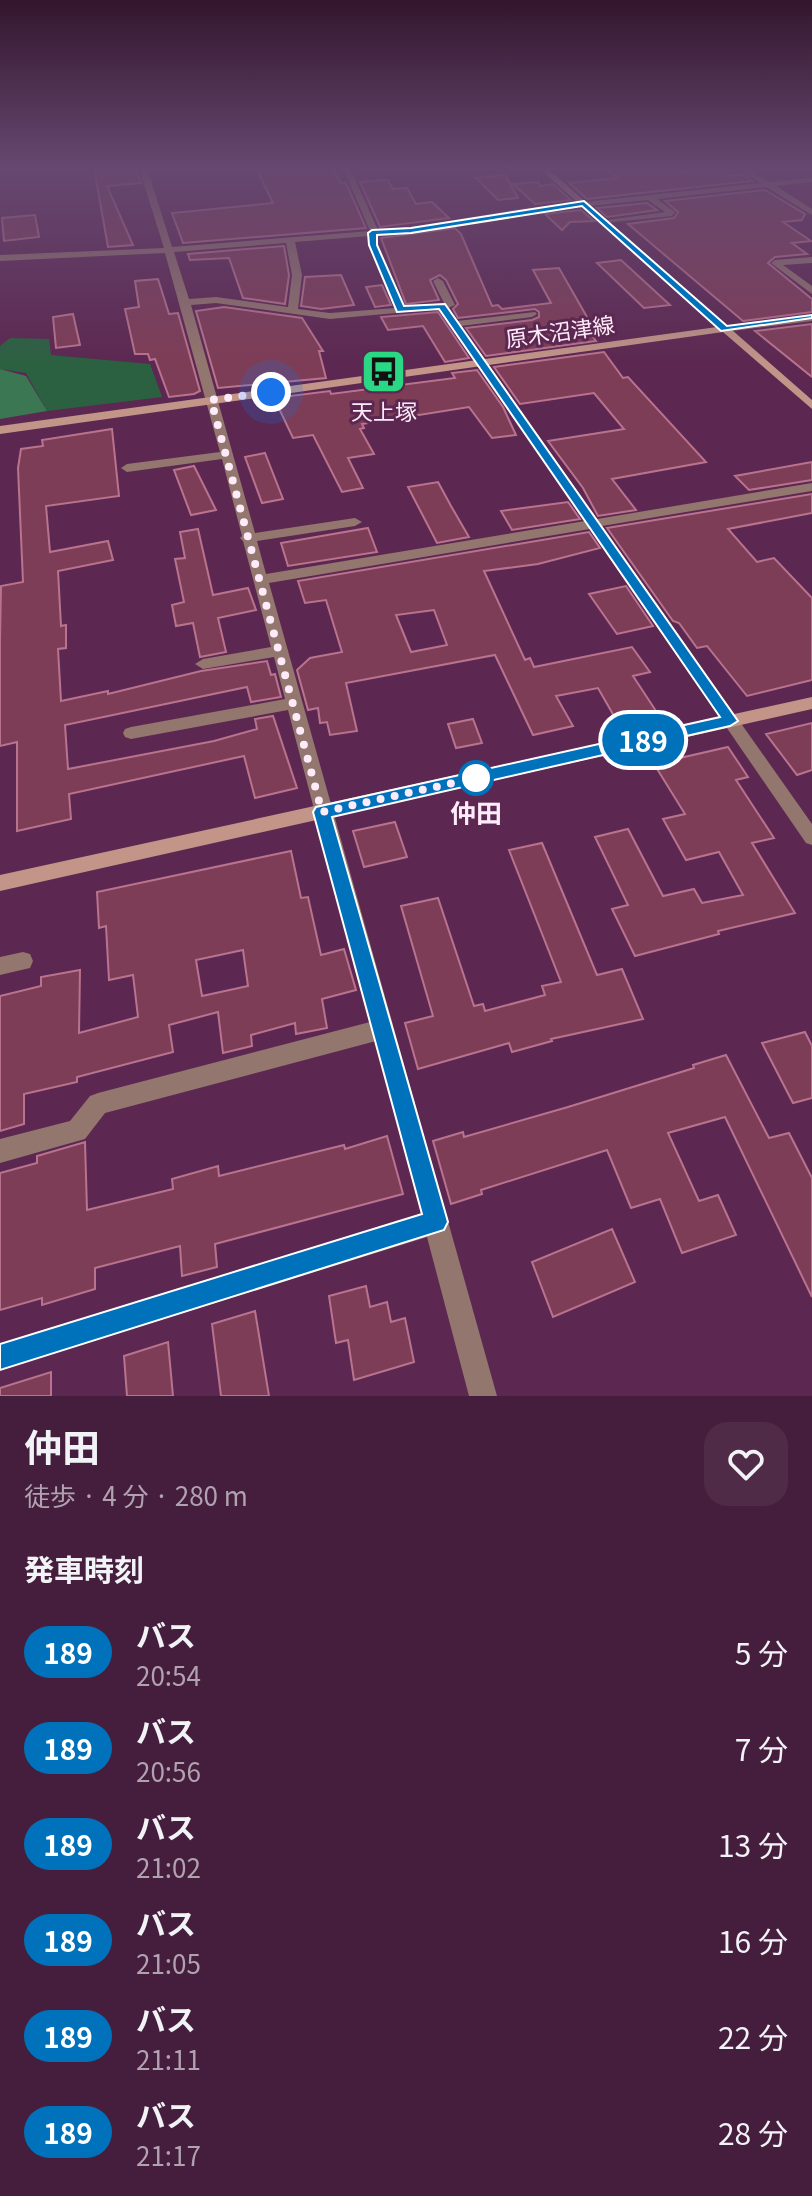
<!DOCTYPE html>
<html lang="ja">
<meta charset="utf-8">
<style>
body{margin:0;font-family:Georgia,"Noto Sans JP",serif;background:#4f2b48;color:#f1f3f6;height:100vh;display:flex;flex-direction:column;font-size:30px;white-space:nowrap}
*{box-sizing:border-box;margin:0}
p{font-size:26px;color:#b0a2b0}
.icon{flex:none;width:44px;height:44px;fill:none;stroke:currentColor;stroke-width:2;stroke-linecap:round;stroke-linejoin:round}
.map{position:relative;height:1396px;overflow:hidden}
.side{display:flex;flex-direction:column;background:#451e3d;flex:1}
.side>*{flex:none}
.badge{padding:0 16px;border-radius:26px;font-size:28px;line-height:52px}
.you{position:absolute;width:40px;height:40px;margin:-20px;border:6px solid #fff;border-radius:50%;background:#1a73e8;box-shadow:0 0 0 12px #1a73e833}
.map>.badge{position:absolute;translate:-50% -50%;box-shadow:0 0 0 4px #fff}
h2{padding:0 24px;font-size:30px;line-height:72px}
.round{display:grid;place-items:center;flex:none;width:84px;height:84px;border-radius:24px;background:#4f2b48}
.head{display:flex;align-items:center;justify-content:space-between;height:136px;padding:0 24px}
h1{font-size:38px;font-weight:700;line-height:60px}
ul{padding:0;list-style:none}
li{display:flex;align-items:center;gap:24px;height:96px;padding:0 24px}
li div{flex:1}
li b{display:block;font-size:30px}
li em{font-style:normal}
li .badge{min-width:88px;font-weight:700;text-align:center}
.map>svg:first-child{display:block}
.green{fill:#2b6141}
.forest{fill:#3b7753}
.building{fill:#7e3d57;stroke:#b9738e;stroke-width:2;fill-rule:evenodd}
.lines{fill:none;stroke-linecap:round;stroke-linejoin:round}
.street{fill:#93766e;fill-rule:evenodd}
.secondary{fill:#c29588;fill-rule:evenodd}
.line{fill:#0072bc;stroke:#fff;stroke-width:2}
.walk{stroke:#feebf9;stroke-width:8;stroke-dasharray:0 14.4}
.stop-dot{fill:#fff;stroke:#0072bc;stroke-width:4}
.labels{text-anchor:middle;stroke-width:6;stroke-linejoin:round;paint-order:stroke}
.far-street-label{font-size:22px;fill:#feebf9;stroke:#5c2851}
.far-poi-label{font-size:22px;fill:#feebf9;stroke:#5c2851}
.stop-label{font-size:26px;font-weight:bold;fill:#feebf9;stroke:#5c2851}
</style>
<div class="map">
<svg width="812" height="1396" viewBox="0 0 812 1396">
<rect width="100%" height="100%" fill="#5c2851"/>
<path class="green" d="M10,338L49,339L51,355L150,364L162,397L47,411L26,373L0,369V346Z"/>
<path class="forest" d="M0,369L26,376L47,411L0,419Z"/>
<path class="building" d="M94,168H136L141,183L107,186L133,245L108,247Z
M256,168H332L341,183H346L366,228L183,243L172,213L273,203Z
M605,168H672L678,172L719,168L731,176L743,174L752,181L587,199L569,183L618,178Z
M505,175L518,198L498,200L476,178Z
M388,180L393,189L407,188L416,204L432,202L449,218L380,227L360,182Z
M538,182L541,186L553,184L571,200L535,204L513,184Z
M765,190L805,214L802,220L783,222L811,241L792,243L807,254L775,257L768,263L812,299V312L743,321L628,224L674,218L678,212L665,201Z
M647,203L657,210L607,217L597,208Z
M581,210L594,221L570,222L562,230L545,214Z
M35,215L39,237L4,241L2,218Z
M455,228L461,234L492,306L498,305L502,309L551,303L533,270L559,268L591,324L584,325L596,341L486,356L466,328L532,320L539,317V312L535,309L458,318L453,309L458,304L446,280L440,275L430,280L439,300L406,304L381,238Z
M284,246L289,275L285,304L243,298L229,258L190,260L188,254Z
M621,260L670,305L644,308L597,263Z
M341,275L354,305L321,309L301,306L305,277Z
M158,279L169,314L178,313L200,391L194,394L169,397L155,359L150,360L148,354H135L125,309L139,307L135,281Z
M382,285L391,305L375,307L366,287Z
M224,307L302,318L323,351H319L326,378L218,388L196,311Z
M438,312L469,358L445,362L423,326L388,330L381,317Z
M73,314L80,345L56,348L53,317Z
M812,324V377L755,331Z
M604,352L623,378L628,377L706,462L612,479L636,510L598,516L583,488L548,441L624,429L594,393L520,404L494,367Z
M477,370L503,407L516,435L492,438L469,407L362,424L364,428L360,429L374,454L348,458L363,488L342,492L313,435L293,438L274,398L330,391L331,394L455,378L452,373Z
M112,429L119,496L46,506L50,552L108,541L113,560L58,571L61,626L66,625V648L58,649L61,701L108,691V694L201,671L267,661L271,675L275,674L281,697L251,702L247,687L65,725L68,769L214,741L257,729L255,719L273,716L297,788L255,798L244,756L69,794L71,819L17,831V742L0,746V639L1,586L23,582L18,468L21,449L43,446L42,440Z
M265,453L283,499L262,503L245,457Z
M812,462V480L749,490L735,476Z
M194,466L216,510L191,515L174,470Z
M438,482L451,506L469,537L437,543L408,487Z
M812,494V513L728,529L757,562L774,558L812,598V680L747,696L707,646L697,648L679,623L673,621L607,528Z
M568,502L580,519L512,530L501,511Z
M368,528L377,552L288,566L281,543Z
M198,529L213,595L248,588L256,610L218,618L226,652L200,657L193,623L176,626L172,605L184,602L175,559L185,558L180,532Z
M589,532L600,548L538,564L484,571L525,660L530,658L534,667L632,647L650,672L633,676L658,714L618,723L598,688L556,696L573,726L533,735L495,655L346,683L357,731L330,735L327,722L320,723L318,708L308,710L297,670L310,658L342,652L326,600L305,603L298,581ZM434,610L447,645L411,652L396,615Z
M626,586L653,626L617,634L589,594Z
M473,719L482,743L456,748L448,724Z
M812,723V770L797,775L766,734Z
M728,747L748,777L736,780L774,838L752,843L795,913L718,931L719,934L635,956L612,909L628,905L595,837L628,829L663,896L694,889L702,903L743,895L719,852L686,860L663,819L685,814L654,764Z
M395,822L407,857L364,867L353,831Z
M542,843L597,975L622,969L643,1019L551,1039L552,1041L512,1052L509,1043L418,1069L405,1023L433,1016L401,906L438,898L474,1006L483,1004L485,1011L545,995L542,986L561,982L509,850Z
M291,851L301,898L308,897L321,955L344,949L356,990L322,999L327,1028L296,1034L295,1023L251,1035L252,1046L223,1053L218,1012L169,1025L173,1052L77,1077V1082L24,1094V1124L0,1131V996L41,986V977L80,970L79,1033L138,1017L133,975L109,980L106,926L99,928L97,892ZM243,950L248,986L202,996L196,960Z
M805,1032L812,1046V1098L793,1103L762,1043Z
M726,1055L769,1138L789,1133L812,1178V1297L725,1117L668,1133L699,1201L718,1195L736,1235L682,1253L660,1199L631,1208L607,1150L481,1190L482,1194L451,1204L433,1141L463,1132L464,1137L568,1107L694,1068L693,1065Z
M387,1136L403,1194L215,1244L217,1267L182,1276L180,1246L95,1268V1289L42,1305V1298L0,1310V1173L37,1163V1156L85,1142L87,1210L173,1189L172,1179L218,1166L219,1176L344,1145L345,1149Z
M612,1229L635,1282L553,1317L532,1262Z
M366,1286L370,1307L387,1302L391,1322L405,1318L414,1362L354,1380L348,1340L336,1343L329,1296Z
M255,1311L269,1396H221L212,1324Z
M168,1342L173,1396H127L124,1356Z
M51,1372V1396H0V1388Z"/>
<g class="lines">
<path class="street" d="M139,168H147L172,247L370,231L343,168H350L378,230L411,227L520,209L760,183L739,168H746L769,182L812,178V182L776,186L812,209V215L766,187L657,199L675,212L672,216L604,223L600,221L665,212L648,200L520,213L411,233L378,235L377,245L404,307L444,303L433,281L438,278L443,281L455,305L448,308L457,321L535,312L537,314L532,317L461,326L597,519L812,483V491L602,526L812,824V845L806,843L590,529L269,583L497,1396H469L427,1237L0,1370V1344L421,1214L376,1041L105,1113L85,1139L0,1163V1139L70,1121L90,1096L98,1093L370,1022L288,710L131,739L125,737L123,733L125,729L131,727L285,699L274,657L203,669L195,664L203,659L271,647L243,541L240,538L242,536L222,459L127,472L121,468L127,464L220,452L165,253L0,261V255L164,248ZM369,236V245L395,308L330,313L298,309L302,275L295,242ZM286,243L292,275L288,307L216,297L189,299L174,252ZM216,303L330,319L439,309L585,521L266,574L257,541L355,526L362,522L355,518L255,533L191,305Z
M812,257V263L783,265L812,286V294L771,263L775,260Z
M812,315V321L724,332L719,329L724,326Z
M23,952L30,954L33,961L30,968L0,975V957Z"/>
<path class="secondary" d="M539,168H547L812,400V409L723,332L0,434V426L717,327Z
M812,697V709L0,891V875Z"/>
</g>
<linearGradient id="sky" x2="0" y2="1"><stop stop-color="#33162d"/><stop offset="0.46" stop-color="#664870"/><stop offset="1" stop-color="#664870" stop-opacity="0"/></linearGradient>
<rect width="812" height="363" fill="url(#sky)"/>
<path class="line" d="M584,201L727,326L812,315V318L721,331L582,206L411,233L377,235V245L404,306L445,304L738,721L730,726L332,817L448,1222L444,1230L0,1370V1344L422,1214L313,812L316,807L720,717L439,309L397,312L369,245L368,233L372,230L411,228Z"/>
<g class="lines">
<path class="walk" d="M271,392L211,400L322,812L476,778"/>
</g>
<defs>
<symbol id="bus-square" viewBox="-11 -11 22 22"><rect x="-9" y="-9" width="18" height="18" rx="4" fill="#2ad884" stroke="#5c2851"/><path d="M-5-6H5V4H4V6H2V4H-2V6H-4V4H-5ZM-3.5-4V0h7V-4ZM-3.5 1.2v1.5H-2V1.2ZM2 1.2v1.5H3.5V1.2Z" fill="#111"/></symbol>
</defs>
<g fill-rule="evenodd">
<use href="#bus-square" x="358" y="346" width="51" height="51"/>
</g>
<circle class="stop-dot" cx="476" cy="778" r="16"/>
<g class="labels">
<g class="far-street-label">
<text transform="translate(560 332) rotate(-8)" y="8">原木沼津線</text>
</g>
<g class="far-poi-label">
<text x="384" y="420">天上塚</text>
</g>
<g class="stop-label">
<text x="476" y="823">仲田</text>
</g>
</g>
</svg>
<div class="you" style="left:271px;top:392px"></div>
<b class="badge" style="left:643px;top:740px;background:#0072bc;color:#fff">189</b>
</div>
<section class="side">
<div class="head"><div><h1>仲田</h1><p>徒歩 · 4 分 · 280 m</p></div><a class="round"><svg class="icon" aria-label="heart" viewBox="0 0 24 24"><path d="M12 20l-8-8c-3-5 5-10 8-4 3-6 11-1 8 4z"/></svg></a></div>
<h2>発車時刻</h2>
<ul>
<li><span class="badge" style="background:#0072bc;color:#fff">189</span><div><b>バス</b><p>20:54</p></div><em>5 分</em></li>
<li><span class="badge" style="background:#0072bc;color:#fff">189</span><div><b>バス</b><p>20:56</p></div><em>7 分</em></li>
<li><span class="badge" style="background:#0072bc;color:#fff">189</span><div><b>バス</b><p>21:02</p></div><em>13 分</em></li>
<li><span class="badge" style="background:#0072bc;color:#fff">189</span><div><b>バス</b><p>21:05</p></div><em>16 分</em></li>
<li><span class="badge" style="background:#0072bc;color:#fff">189</span><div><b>バス</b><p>21:11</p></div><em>22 分</em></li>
<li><span class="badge" style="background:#0072bc;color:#fff">189</span><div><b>バス</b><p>21:17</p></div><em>28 分</em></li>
</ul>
</section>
